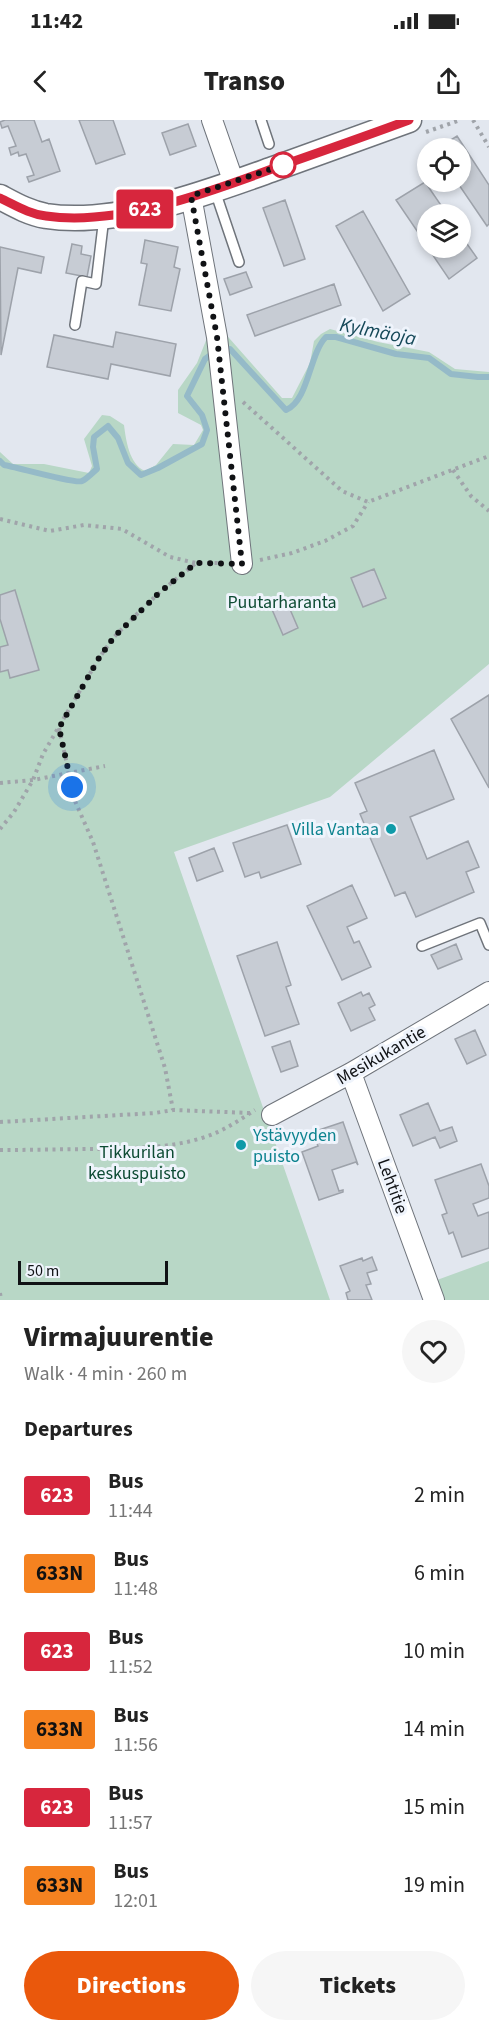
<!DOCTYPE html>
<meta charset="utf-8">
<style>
body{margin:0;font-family:"Source Sans 3",sans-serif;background:#f6f6f6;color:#222;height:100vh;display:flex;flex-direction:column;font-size:22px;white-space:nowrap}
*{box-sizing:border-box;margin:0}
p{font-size:20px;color:#767676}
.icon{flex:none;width:33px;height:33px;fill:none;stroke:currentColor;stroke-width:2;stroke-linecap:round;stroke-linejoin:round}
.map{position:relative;height:1180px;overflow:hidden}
.side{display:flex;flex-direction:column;background:#fff;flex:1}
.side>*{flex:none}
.badge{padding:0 12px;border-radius:4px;font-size:21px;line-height:39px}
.fabs{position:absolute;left:417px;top:18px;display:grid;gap:12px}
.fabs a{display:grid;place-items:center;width:54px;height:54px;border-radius:50%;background:#fff;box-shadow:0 3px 9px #0003;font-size:30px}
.scale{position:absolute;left:18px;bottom:15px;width:150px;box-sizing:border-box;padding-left:6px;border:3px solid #101215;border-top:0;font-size:16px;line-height:21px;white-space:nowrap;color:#101215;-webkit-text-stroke:4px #eff4fc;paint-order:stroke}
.you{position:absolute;width:30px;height:30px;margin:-15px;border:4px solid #fff;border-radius:50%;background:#1a73e8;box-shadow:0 0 0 9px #1a73e833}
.map>.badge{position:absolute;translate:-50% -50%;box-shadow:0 0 0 3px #fff}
h2{padding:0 24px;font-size:22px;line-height:54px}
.round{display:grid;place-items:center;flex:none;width:63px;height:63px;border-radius:32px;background:#f6f6f6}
.summary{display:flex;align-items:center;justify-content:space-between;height:102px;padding:0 24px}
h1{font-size:28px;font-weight:800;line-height:45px}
.action{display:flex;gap:12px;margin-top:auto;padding:12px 24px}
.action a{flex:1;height:69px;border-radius:36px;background:#ea580c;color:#fff;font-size:24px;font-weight:800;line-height:69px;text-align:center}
.action a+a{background:#f6f6f6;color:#222}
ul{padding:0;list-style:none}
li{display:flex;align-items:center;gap:18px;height:78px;padding:0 24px}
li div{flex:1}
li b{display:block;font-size:22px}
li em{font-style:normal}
li .badge{min-width:66px;font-weight:700;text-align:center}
.status{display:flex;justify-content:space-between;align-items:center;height:42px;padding:0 30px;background:#fff;direction:ltr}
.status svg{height:16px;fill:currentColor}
header{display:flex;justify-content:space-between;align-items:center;height:78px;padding:0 24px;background:#fff;font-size:27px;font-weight:800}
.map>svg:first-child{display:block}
.green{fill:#b8d7c6}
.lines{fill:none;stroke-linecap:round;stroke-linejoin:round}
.stream{stroke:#95bac8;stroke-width:6}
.building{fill:#c7ccd4;stroke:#9da2aa;stroke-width:1.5}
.service-casing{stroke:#6f747b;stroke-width:12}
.minor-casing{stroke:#6f747b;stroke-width:22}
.tertiary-casing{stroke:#6f747b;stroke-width:27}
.path{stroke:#a0a4aa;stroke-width:4;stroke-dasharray:3 4.5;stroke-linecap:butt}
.service{stroke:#fff;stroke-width:9}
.minor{stroke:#fff;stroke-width:20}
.tertiary{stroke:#fff;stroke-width:24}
.line-casing{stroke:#fff;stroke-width:14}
.line{stroke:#d7263d;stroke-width:9}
.walk{stroke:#101215;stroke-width:6;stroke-dasharray:0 10.8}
.stop-dot{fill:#fff;stroke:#d7263d;stroke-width:3}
.culture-dot{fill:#0f9aa8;stroke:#eff4fc;stroke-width:2}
.labels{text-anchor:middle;stroke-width:6;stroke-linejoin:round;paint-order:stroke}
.park-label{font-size:18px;fill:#0d4b33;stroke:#eff4fc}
.culture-label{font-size:18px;fill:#0d838f;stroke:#eff4fc;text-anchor:end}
.street-label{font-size:18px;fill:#101215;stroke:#eff4fc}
.water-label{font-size:20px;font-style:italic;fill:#164959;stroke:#eff4fc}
</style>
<div class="status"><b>11:42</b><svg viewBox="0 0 49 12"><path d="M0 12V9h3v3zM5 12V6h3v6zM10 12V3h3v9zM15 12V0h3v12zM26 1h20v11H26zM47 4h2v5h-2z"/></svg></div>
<header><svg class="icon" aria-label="back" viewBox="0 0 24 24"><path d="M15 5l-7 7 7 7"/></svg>Transo<svg class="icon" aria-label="share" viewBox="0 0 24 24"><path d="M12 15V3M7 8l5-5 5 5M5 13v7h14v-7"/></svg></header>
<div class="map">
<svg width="489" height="1180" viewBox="0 0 489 1180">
<rect width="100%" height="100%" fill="#e2e7ef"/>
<path class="green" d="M330,209L378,222L429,232L455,249L489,252V544L330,677L174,732L330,1180H0V332L13,344H44L89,353L92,346L84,319L102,295L110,296L124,305C126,320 129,344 145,351L156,345L173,324L194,325L203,310L201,305L178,293V270L197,243L209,213L222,210L282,278H292L310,243L314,221L321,214Z
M489,1141V1180H444L437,1160Z"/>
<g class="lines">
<path class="stream" d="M0,341L4,345C16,347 76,364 82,361C88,358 93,352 97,349L93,327L94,317L108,306L118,318L128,343L141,355L158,348L202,324L207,310L202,295L187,276L205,239L212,234L230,229L286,290C309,280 309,234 326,217H336L396,234L429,238L451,254L478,257H489"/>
</g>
<path class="building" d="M5,0H34L42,22L49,19L60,51L29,62L27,57L34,55L26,34L19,36L18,32L11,35L9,28L16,26L8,6L2,8L0,2Z
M79,0H113L125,34L96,44Z
M188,4L196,26L170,35L162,13Z
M457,16L489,65V104L487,106L457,62H460V28H438Z
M425,62L447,94H428V127L396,80Z
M285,80L305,139L284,146L263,88Z
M363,91L410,174L383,191L336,106Z
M460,114L477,138L449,159L428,128H460Z
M145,120L178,127L174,147L180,149L171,191L139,185L147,144L141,143Z
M72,124L82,126L81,134L91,136L87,157L66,153Z
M0,127L44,137L41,153L18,148L1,235Z
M246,152L252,167L230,175L224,159Z
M334,164L341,185L255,216L247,195Z
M116,212L176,224L170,256L111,244L108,259L47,247L54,215L113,227Z
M374,449L386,478L363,487L351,458Z
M15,470L39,550L10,558L8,550L0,552V527L8,525L0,499V475Z
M286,480L298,508L283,515L271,487Z
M489,575V668L451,599Z
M434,630L454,679L410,697L427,739L468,721L479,747L466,752L474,772L416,797L405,772L395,776L360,694L367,691L355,663Z
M287,705L301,744L261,758L259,752L245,757L233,723Z
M214,728L223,751L197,761L189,738Z
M352,765L367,798L347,807L354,823L359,821L371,847L342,860L307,786Z
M277,822L291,865L286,867L299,904L265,916L237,836Z
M456,824L462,839L438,849L431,835Z
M361,872L363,876L369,873L375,885L369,888L375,900L351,911L338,883Z
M475,910L486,935L467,944L455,919Z
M290,921L298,946L281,952L272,927Z
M428,983L440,1011L452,1007L457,1021L440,1028L435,1017L413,1026L400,995Z
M343,1002L358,1045L356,1042L332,1050L339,1071L343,1070V1072L319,1080L302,1032L318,1026L313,1012Z
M481,1044L489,1066V1078L473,1084L478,1096L489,1092V1128L462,1137L453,1112L449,1114L442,1095L447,1093L435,1060Z
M372,1137L377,1150L367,1153L371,1164L366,1165L372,1180H348L346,1173L350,1171L340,1146L362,1138L363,1141Z"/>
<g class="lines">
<defs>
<path id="service" d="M261,0L269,24
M215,71L239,142
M75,205L82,161L96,164L104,97
M422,826L480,803L489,825"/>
<path id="minor" d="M212,0L234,63
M191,76L217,217L242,444
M351,953L434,1180
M272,995L351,953L489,872"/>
<path id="tertiary" d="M0,77C15,85 29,93 46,96C118,107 209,72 276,48C320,32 364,16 409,0"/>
</defs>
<use href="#service" class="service-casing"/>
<use href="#minor" class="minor-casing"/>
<use href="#tertiary" class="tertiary-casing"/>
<path class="path" d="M473,0L489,27
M426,12L460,0
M243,282L342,371L368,382L489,336
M453,350L471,376L489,391
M0,399L50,411L84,405L122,409L170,437L196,443H223
M260,440L292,433L325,421L353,406L368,382
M59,608L75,681L93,722L165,948L173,990
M0,663L33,660L105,646
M0,709L14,692L33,660L43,634L99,538L114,517L138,493L160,472L196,443
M0,1002L155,993L173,990L250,993
M0,1030C34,1030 68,1029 102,1029C135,1028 170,1028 202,1018C222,1012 238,1001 255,990
M0,1173L1,1180"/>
<use href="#service" class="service"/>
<use href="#minor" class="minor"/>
<use href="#tertiary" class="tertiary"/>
</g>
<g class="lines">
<defs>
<path id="line" d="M0,78C15,85 29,94 46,96C118,107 213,71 280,46C323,31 366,16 409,0"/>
</defs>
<use href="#line" class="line-casing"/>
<use href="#line" class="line"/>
<path class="walk" d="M72,667L59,608L99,538L114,517L160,472L196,443L242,444L217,217L191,76L283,45"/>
</g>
<circle class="stop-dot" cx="283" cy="45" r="12"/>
<g class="culture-dot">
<circle cx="391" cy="709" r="6"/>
<circle cx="241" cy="1025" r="6"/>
</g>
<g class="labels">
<g class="park-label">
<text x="282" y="488">Puutarharanta</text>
<text x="137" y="1038">Tikkurilan<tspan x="137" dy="21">keskuspuisto</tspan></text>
</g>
<g class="culture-label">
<text x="379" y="715">Villa Vantaa</text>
<text x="253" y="1021" text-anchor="start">Ystävyyden<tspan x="253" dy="21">puisto</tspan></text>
</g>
<g class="street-label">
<text transform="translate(381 935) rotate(-30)" y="6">Mesikukantie</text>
<text transform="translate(393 1066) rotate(70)" y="6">Lehtitie</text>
</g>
<g class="water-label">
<text transform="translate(378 211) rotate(11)" y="7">Kylmäoja</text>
</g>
</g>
</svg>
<div class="fabs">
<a><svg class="icon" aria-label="locate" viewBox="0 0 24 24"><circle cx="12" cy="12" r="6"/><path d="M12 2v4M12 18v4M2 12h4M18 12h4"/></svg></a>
<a><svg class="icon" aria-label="layers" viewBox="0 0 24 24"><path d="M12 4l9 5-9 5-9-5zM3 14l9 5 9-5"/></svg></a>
</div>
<div class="scale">50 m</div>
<div class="you" style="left:72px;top:667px"></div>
<b class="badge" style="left:145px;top:89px;background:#d7263d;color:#fff">623</b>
</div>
<section class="side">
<div class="summary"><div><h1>Virmajuurentie</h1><p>Walk · 4 min · 260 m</p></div><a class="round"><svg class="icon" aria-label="heart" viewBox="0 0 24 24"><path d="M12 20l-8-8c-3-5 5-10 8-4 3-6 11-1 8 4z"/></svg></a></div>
<h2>Departures</h2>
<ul>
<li><span class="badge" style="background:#d7263d;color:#fff">623</span><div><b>Bus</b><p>11:44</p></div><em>2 min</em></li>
<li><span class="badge" style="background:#f58220;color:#111">633N</span><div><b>Bus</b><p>11:48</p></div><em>6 min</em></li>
<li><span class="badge" style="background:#d7263d;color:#fff">623</span><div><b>Bus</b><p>11:52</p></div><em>10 min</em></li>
<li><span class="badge" style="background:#f58220;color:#111">633N</span><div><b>Bus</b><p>11:56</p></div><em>14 min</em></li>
<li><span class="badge" style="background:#d7263d;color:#fff">623</span><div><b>Bus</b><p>11:57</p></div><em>15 min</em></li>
<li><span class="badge" style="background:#f58220;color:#111">633N</span><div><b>Bus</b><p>12:01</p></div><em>19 min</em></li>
</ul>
<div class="action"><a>Directions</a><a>Tickets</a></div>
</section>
